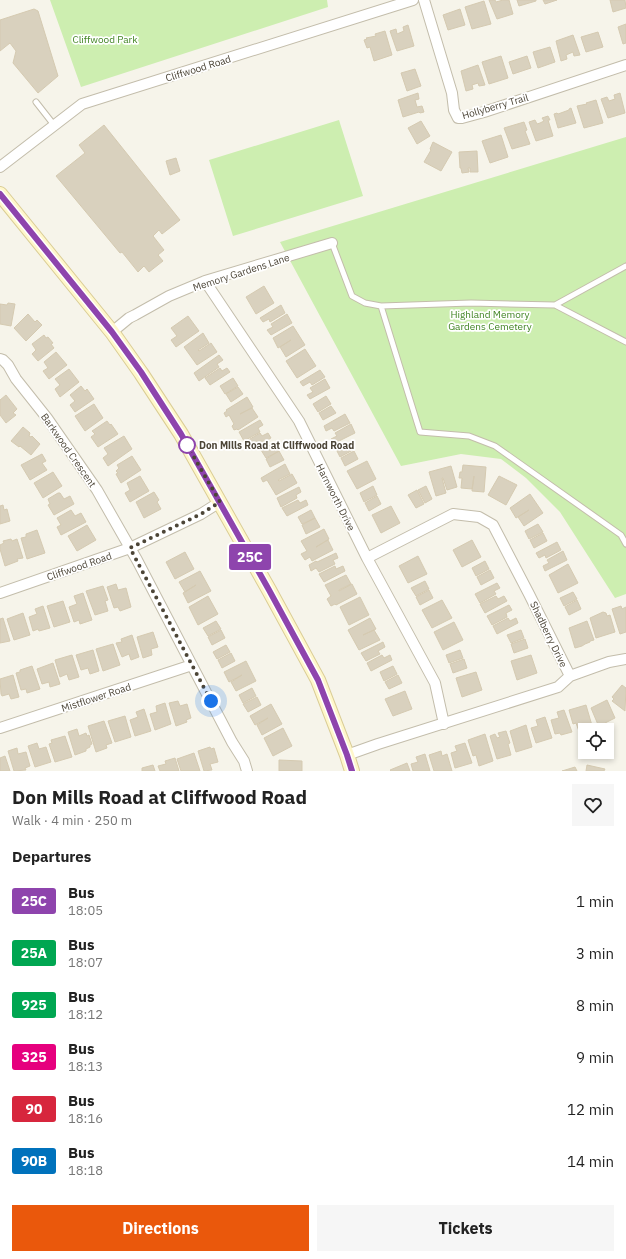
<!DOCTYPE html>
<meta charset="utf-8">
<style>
body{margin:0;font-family:"IBM Plex Sans",sans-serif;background:#f6f6f6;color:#222;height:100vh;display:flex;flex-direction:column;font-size:15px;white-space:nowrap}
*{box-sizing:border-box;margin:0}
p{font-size:13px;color:#767676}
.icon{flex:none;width:22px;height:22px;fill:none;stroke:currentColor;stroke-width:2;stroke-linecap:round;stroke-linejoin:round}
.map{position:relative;height:771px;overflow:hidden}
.side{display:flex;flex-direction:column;background:#fff;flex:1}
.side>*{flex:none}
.badge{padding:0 8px;border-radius:3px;font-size:14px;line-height:26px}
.tools{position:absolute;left:578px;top:723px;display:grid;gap:8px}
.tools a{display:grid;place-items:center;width:36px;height:36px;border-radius:0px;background:#fff;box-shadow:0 2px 6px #0003;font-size:20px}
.you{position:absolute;width:20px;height:20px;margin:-10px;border:3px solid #fff;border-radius:50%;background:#1a73e8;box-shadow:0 0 0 6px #1a73e833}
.map>.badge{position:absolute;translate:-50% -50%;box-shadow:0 0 0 2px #fff}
h2{padding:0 12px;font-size:15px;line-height:36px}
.round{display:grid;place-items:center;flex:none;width:42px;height:42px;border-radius:0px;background:#f6f6f6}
.headline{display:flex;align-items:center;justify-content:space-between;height:68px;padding:0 12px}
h1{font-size:19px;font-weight:700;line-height:30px}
.action{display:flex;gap:8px;margin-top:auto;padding:8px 12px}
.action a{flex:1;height:46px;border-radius:0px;background:#ea580c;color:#fff;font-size:16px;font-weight:700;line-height:46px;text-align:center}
.action a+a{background:#f6f6f6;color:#222}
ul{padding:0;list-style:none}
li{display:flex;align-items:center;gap:12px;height:52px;padding:0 12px}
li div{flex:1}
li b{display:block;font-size:15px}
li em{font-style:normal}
li .badge{min-width:44px;font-weight:700;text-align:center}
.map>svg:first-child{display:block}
.green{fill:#cdeeb0}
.building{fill:#d9d1be;stroke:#d5cab1}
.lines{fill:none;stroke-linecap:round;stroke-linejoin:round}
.lane-casing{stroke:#c3bdab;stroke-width:7}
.street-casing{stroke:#c3bdab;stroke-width:12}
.secondary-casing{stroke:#dacd96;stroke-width:16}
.lane{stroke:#fff;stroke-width:5}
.street{stroke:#fff;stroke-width:10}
.secondary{stroke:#fff7cb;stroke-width:14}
.line-casing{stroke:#fff;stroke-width:9}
.line{stroke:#8e44ad;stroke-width:6}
.walk{stroke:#4c4537;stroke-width:4;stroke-dasharray:0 7.2}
.stop-dot{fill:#fff;stroke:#8e44ad;stroke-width:2}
.labels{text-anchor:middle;stroke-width:3.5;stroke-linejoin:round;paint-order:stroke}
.park-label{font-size:10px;fill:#408423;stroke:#fff}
.street-label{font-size:10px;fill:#4c4537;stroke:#fff}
.stop-label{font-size:10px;font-weight:bold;fill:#4c4537;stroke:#fff;text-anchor:start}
</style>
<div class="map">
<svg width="626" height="771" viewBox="0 0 626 771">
<rect width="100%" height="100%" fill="#f6f4ea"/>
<path class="green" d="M50,0H327L328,7L81,87Z
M339,120L363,196L233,236L209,160Z
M626,137V594L615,598L560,512L526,478L501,459L461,454L401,466L280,242Z"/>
<path class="building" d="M489,0H495L496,2L503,0H509L513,14L497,19Z
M517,0H536V1L519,6Z
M543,0H557L545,4Z
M610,0H625L626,8L613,12Z
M484,1L491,24L472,29L465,7Z
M34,9L38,11L58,76L38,93L13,63L16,51L10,43L0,51V20Z
M460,9L465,25L448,30L443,15Z
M626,24V43L623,44L618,27Z
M408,25L414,46L397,51L390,31L396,29L397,34L404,31L403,27Z
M385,31L392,55L374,61L370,47L367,48L364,40L367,39L366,38L376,36L375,34Z
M598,32L603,47L586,52L581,37Z
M573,35L580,55L574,56L573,52L566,55L567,59L561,61L556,41Z
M550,47L555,62L538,68L533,52Z
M501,56L508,78L489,84L482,62Z
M527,56L531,68L513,74L509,62Z
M478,65L485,85L479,86L478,83L472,85L473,89L466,91L461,71Z
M415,69L421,86L407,91L401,73Z
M418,93L419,99L415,100L417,107L422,106L424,112L420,113L419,112L403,117L398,100Z
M620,93L625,113L608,118L601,99L607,97L609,101L615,99L614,95Z
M596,100L603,123L584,128L577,106L587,104L586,103Z
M571,108L576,123L558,128L554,114L557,113L558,114L569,110V109Z
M548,116L550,120H548L553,136L536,141L529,122L535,120L537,124L540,123L544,121L542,118Z
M421,121L430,136L417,144L408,128Z
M524,122L527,130L525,131L530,144L512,149L504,128Z
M104,125L180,220L162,234L159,230L153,236L164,250L158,255L163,261L149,272L144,266L138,272L122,252L120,253L56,176L85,153L79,145Z
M501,135L508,157L490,163L482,141Z
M433,142L452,152L441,171L424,162L431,150L430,149Z
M477,151L478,172H470V168H468L469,172L462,173L461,168H460L459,152Z
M176,158L180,171L170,175L166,161Z
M264,286L274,303L256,314L246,297Z
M8,303L15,304L11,326L0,324V304L7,305Z
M281,305L285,313L270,322L269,319L263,322L260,318Z
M28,314L35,322L37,320L42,325L26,341L14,328Z
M287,314L292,323L271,335L267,330L273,327L271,324Z
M188,316L199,331L176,347L171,340L177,336L171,328Z
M293,326L305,345L286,357L280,347L291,340L278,348L273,338Z
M203,333L209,343L198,350L199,351L211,343L217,352L197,365L184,347Z
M44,335L46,338L48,337L53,343L51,344L54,348L38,361L32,354L36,350L32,344Z
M305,349L316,366L297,378L286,361Z
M56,352L67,365L49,379L43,371L48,368L44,362Z
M219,355L223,360L217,364L219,367L199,381L194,373Z
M220,368L222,371L227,368L230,372L210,385L205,378Z
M69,369L79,382L60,397L55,389L60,385L55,379Z
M320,370L325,377L312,385L310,382L303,386L300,382Z
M233,378L238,386L225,394L220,386Z
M325,379L330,388L310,399L307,395L313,392L310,388Z
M81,386L85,391L87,389L94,399L75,412L70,405L75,401L70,395Z
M238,387L243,394L231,402L226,394Z
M6,395L17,409L13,413L16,415L6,423L0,415V400Z
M326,396L331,404L318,412L313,404Z
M247,397L253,407L240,414L252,408L258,417L238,430L237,429L234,430L232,426L234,424L229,415L226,417L224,413L227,411L226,410Z
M94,404L103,418L85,431L75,416Z
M331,406L336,413L323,420L319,413Z
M345,414L350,423L334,431L332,428L326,431L324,426Z
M260,420L263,425L258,428L260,432L244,441L239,432Z
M107,421L110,425L111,424L118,434L98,447L91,437L95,434L92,431Z
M351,424L355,433L333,444L331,439L337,436L335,433Z
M23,427L30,433L29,436L31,437L32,436L40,444L31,455L20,446L19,447L11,441Z
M260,433L262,436L268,433L271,438L250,450L245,442Z
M124,436L132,449L108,466L103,458L108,454L104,448Z
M274,443L279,451L266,458L261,450Z
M349,443L353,450L340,457L336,449Z
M279,451L284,460L270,467L266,459Z
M354,451L358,459L345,466L341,458Z
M42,454L46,461L42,463L47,470L30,480L21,465Z
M132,456L141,470L121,483L116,474L118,473L116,471L119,468L117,465Z
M367,461L376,479L357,489L347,471Z
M285,464L290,474L278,480L279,481L292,474L297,483L276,495L267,480L263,482L261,478Z
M463,465L486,467L484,492L472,491L474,476L472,489L461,488L462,478H459L460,472H462Z
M451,466L457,487L447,490L443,478H442L446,493L436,496L429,472Z
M53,472L62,486L43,498L34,483Z
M140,476L149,491L130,502L125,493L130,490L127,483Z
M499,476L517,485L506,505L488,495Z
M373,486L377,495L364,502L360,493Z
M426,486L432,499L425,503L418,490Z
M299,487L301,492L296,495L297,498L281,507L277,498Z
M417,490L424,504L416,508L408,495Z
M154,492L159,500L157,502L161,509L144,518L136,502Z
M58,493H60L64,499L70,496L74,504L54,515L48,505L50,504L48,499Z
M530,494L543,513L524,526L518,517L529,510L516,518L510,508Z
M377,496L381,504L369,511L365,503Z
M298,500L300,503L306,500L308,505L287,516L282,508Z
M3,505L4,510L7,509L10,521L0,524V506Z
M391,506L400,523L381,533L372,515Z
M71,510L75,516L81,513L86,522L61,535L57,527L61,525L57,518Z
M311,510L315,518L302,524L298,517Z
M315,518L320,527L306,534L302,525Z
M538,524L543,532L529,539L525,531Z
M87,525L96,540L77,551L68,536Z
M324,529L329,539L316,547L328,540L333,550L312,561L310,557L305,560L301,554L307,551L301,541Z
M37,530L45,553L27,559L21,538L26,537V534Z
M543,533L547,541L534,548L530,540Z
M11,539L12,541L17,539L23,558L17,559L18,561L5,566L0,549V545L4,543L3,541Z
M472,540L481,557L462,567L453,550Z
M557,542L561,550L546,558L545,555L539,558L536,553Z
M563,551L567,560L545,571L543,566L549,563L547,560Z
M185,552L194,569L175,579L166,562Z
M336,553L338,558L333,560L335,564L319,572L316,568L311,571L309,565L316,561L317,562Z
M418,556L427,574L408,583L399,566Z
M485,561L489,569L476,576L472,568Z
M568,564L578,583L558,593L549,575Z
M335,566L336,569L343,566L345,571L324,582L319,574Z
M490,570L494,578L481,585L477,577Z
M200,571L211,591L188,603L183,593L196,585L185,592L179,582Z
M346,575L351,584L339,590V591L352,584L357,594L336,605L335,604L331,606L327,599L331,596L325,585Z
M425,581L429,589L416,596L411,588Z
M497,583L500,588L494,591L496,594L480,603L475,594Z
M116,584L118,590L126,588L131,607L120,611L118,607L114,608L107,587Z
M103,586L108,600L105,601L108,611L95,615L86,591Z
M429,590L433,598L420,605L416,597Z
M573,592L577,599L564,606L560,598Z
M83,593L92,620L80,624L79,620L74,622L69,607L77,604L74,596Z
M208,596L218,614L198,625L189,607Z
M496,596L498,599L504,596L507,601L485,613L480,604Z
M360,597L369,615L349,625L340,607Z
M442,600L452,618L432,628L422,610Z
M577,600L581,609L569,615L565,607Z
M63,601L70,622L54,627L47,606Z
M509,605L512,610L506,613L507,617L492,625L487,616Z
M43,606L50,628L39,631L38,629L33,631L29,617L37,614L35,609Z
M621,606L622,609L626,607V632L620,634L612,609Z
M603,612L606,613L607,616L610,615L615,632L596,638L590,618Z
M23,613L30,635L14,640L7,619Z
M3,618L10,641L0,643V619Z
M370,618L376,629L363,635L374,630L380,640L359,650L348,630Z
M508,618L510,621L516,618L518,623L497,634L493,626Z
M216,621L221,629L208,636L203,628Z
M587,621L594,640L590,641V642L585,644L582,646L575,648L569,628Z
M454,622L463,640L443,650L434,632Z
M221,630L225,638L212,645L208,637Z
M521,630L524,638L511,643L507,635Z
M153,632L158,647L151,649L152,655L143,658L137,637Z
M132,635L139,657L131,660L129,654L122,657L116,643L122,642L121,639Z
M525,639L528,648L514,653L511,644Z
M383,642L385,647L378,651L380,654L366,661L361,653Z
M113,644L120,665L103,671L96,649Z
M226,645L230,652L217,659L213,652Z
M93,650L99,671L90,674L88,668L81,670L76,655Z
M460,650L463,658L449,663L446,655Z
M231,653L235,661L222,668L218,660Z
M72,655L79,677L69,680L67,674L60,677L55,660Z
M382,655L384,658L390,655L392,660L371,671L367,663Z
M531,655L537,673L517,680L511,661Z
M464,659L467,668L453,673L450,664Z
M246,661L256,681L236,691L231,682L242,675L229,682L224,672Z
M53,663L60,684L50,687L49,682L42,684L37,669Z
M32,666L40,689L27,693L26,689L21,690L16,673L20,672V670Z
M393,666L397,674L384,681L380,672Z
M476,672L482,690L462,697L456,678Z
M13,675L19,697L11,699L9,694L2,696L1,694L0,679Z
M398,675L402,683L389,689L385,682Z
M622,685L626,688L625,711L612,701L614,699L612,697Z
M252,688L256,696L243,703L239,695Z
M405,691L412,709L393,716L385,699Z
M257,697L261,705L248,712L243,704Z
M607,700L615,718L605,723L606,724L599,727L591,708Z
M178,701L180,706L187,704L191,718L186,720L187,722L176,726L169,703Z
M165,703L171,724L155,730L150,714L157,712L156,706Z
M271,704L282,724L262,735L257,725L268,718L255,725L250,716Z
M586,705L593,729L585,730V732L580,734L576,723L573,724L569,710Z
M144,709L151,731L135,736L130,720L138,717L136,712Z
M564,710L572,732L561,735L560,733L555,734L551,720L559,718L557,712Z
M125,716L131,737L115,742L108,721Z
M545,717L552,738L536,743L531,728L538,726L536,720Z
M104,721L112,743L106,745L107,748L96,752L88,726Z
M526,725L532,747L516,752L510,731Z
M283,728L292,746L273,756L264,738Z
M77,729L79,736L86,733L87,736L89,735L92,744L90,745V747L86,749V751L75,755L68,732Z
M506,731L510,743L508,744L511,755L497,759L490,736L495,734L497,738L500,737L498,733Z
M485,734L493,761L479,766L476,755L473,756L468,740Z
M65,736L72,757L55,762L49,744L52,743L51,740Z
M37,743L39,749L46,747L51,762L35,767L28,746Z
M465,743L472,763L455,768L451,753L457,751L455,746Z
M210,747L211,749L214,748L218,762L210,764L212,770L204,771L198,751Z
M17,748L18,754L26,752L30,766L25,768L26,770L14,771L8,751Z
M441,751L442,756L447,754L452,771H434L429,755Z
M194,753L200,771H181L177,759Z
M425,754L430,771H413L411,764L418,762L416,757Z
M5,756L10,771H0V758Z
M175,758L179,771H160L158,766L166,764L165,761Z
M279,760L302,761V771H279Z
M407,763L410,771H391L390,770Z
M153,765L155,771H142V768Z
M587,765L605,769L604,771H586Z
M575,767L577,771H562Z"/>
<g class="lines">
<defs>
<path id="lane" d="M36,102L54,125
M332,243L352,296L365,303L381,306L471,303L555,305L626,342
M555,305L626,266
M381,306L420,432L469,436L495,446L621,535L626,544"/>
<path id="street" d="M424,0L452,93L454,110L458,118H462L484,112L626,65
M0,167L82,104L413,0
M205,281L299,421L367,558L435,683L444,724
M112,332L129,318L135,315L169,296L205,281L332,243
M0,359L3,360L8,365L16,379L47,418L97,490L137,560L232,742L244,761L247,771
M367,558L453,514L479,517L493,525L529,594L570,676
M0,593L130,548L201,514L220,502
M0,728L192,665
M347,755L378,744L558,687L570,676L609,662L626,659"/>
<path id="secondary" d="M0,194L112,332L141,373L181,434L269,590L318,680L347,755L352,771"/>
</defs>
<use href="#lane" class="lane-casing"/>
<use href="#street" class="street-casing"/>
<use href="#secondary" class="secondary-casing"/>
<use href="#lane" class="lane"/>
<use href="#street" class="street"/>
<use href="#secondary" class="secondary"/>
</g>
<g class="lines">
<defs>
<path id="line" d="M0,194L112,332L141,372L181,434L269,590L318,680L347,755L352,771"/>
</defs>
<use href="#line" class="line-casing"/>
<use href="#line" class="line"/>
<path class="walk" d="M187,445L220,502L201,514L130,548L211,701"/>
</g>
<circle class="stop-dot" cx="187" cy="445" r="8"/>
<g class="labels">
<g class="park-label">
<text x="105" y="43">Cliffwood Park</text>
<text x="490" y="318">Highland Memory<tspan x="490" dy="12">Gardens Cemetery</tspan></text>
</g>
<g class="street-label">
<text transform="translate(198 68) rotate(-17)" y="4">Cliffwood Road</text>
<text transform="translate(495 106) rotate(-16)" y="4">Hollyberry Trail</text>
<text transform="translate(241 272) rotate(-18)" y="4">Memory Gardens Lane</text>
<text transform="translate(69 450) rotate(55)" y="4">Barkwood Crescent</text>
<text transform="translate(336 497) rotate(63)" y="4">Harnworth Drive</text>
<text transform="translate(79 566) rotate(-19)" y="4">Cliffwood Road</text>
<text transform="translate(549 634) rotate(64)" y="4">Shadberry Drive</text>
<text transform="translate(96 697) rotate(-18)" y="4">Mistflower Road</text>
</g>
<g class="stop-label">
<text x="199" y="449">Don Mills Road at Cliffwood Road</text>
</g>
</g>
</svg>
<div class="tools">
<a><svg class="icon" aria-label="locate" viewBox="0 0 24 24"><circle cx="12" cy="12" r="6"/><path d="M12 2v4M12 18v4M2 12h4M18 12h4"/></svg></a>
</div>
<div class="you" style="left:211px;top:701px"></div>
<b class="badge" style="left:250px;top:557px;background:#8e44ad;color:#fff">25C</b>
</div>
<section class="side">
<div class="headline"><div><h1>Don Mills Road at Cliffwood Road</h1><p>Walk · 4 min · 250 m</p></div><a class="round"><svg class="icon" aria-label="heart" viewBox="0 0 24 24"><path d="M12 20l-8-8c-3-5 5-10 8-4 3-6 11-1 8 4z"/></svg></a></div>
<h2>Departures</h2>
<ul>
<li><span class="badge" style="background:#8e44ad;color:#fff">25C</span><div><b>Bus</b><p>18:05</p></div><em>1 min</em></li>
<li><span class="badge" style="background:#00a651;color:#fff">25A</span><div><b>Bus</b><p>18:07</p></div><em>3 min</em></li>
<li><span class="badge" style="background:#00a651;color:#fff">925</span><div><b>Bus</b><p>18:12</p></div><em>8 min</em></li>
<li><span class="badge" style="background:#e6007e;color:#fff">325</span><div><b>Bus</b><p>18:13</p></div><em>9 min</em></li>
<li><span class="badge" style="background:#d7263d;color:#fff">90</span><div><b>Bus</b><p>18:16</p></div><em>12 min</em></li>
<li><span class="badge" style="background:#0072bc;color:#fff">90B</span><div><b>Bus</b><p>18:18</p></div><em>14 min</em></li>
</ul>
<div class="action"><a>Directions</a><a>Tickets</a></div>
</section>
